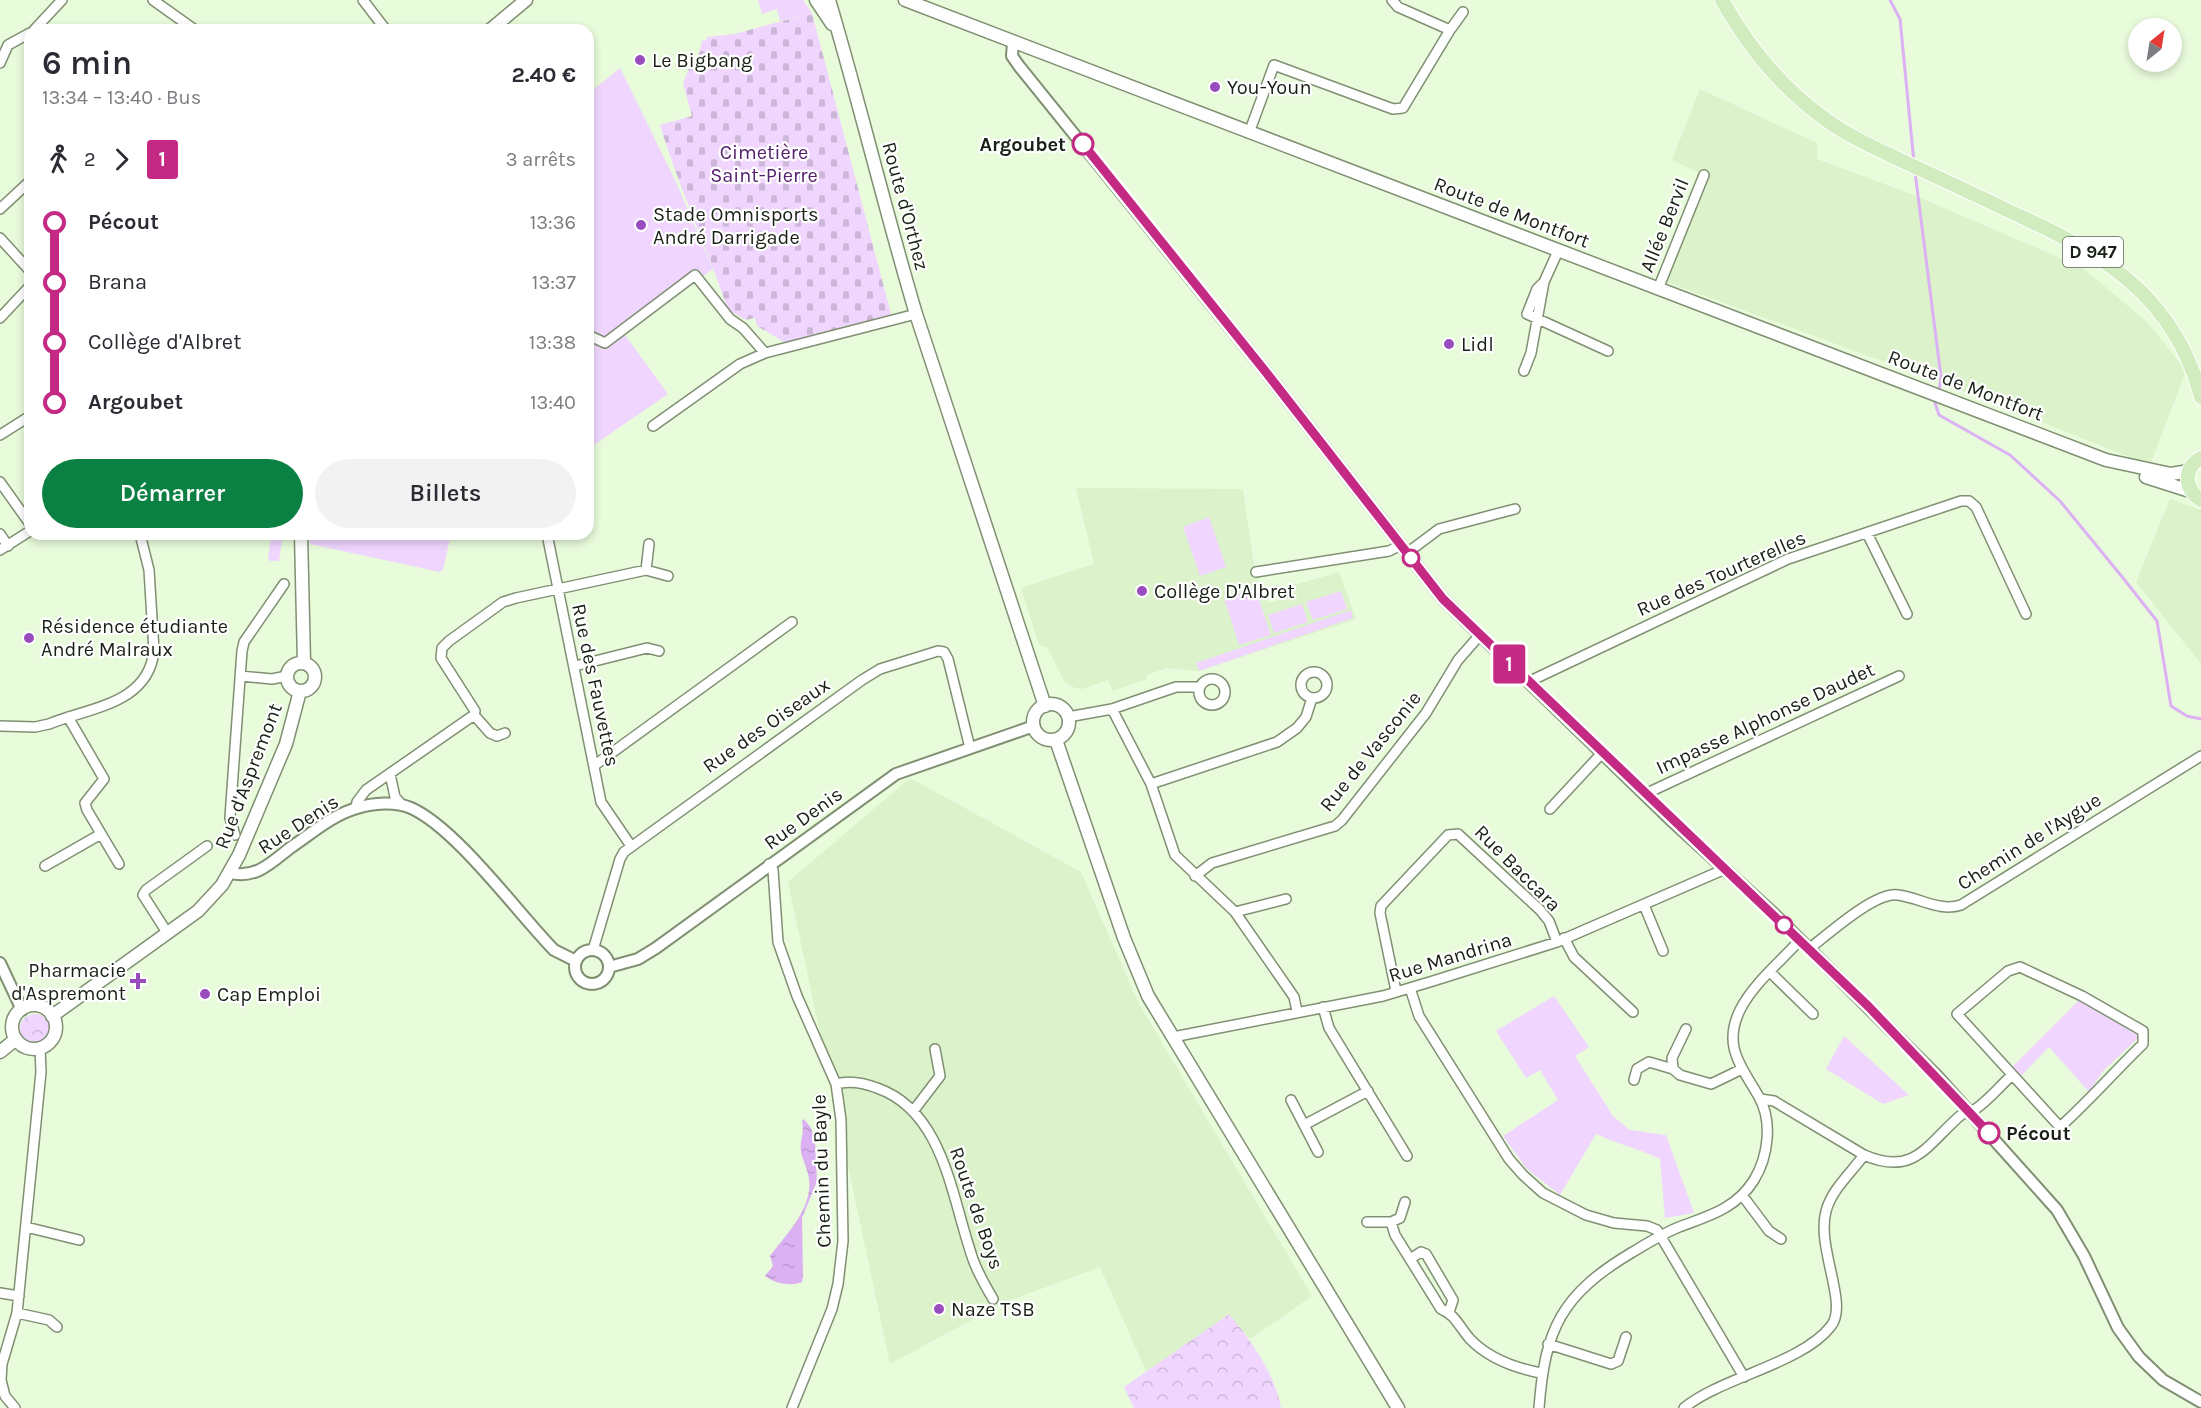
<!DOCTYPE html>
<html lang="fr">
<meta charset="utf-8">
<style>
body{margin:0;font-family:Karla,sans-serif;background:#f2f2f3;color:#2b2b33;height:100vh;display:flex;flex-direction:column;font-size:22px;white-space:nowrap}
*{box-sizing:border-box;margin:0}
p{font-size:20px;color:#7c7c81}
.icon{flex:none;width:33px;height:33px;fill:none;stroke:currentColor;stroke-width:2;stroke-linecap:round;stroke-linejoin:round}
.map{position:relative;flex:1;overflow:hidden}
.drawer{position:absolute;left:24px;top:24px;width:570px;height:516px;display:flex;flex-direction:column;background:#fff;border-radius:18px;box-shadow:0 3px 9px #0003}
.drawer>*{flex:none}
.badge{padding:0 12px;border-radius:4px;font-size:21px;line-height:39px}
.needle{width:39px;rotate:30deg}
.fabs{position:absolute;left:2128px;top:18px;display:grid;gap:12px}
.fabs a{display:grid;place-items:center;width:54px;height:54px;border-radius:50%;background:#fff;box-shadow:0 3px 9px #0003;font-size:30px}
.map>.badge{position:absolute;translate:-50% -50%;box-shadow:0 0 0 3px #fff}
.legs{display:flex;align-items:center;gap:9px;height:66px;padding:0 18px;font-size:20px}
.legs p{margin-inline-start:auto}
.overview{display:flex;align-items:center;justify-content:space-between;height:102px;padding:0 18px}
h1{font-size:33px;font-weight:600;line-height:45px}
.button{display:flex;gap:12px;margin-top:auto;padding:12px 18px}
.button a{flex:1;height:69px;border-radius:36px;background:#0b8043;color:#fff;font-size:24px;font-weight:600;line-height:69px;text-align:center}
.button a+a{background:#f2f2f3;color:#2b2b33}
ul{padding:0 18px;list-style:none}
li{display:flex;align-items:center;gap:21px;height:60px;font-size:22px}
li i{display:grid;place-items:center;width:9px;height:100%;margin:0 8px;background:currentColor}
li i::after{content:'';width:15px;height:15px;margin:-8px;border:4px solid;border-radius:50%;background:#fff}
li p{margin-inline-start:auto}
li:first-child i{background:linear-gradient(#0000 50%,currentColor 0)}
li:last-child i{background:linear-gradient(currentColor 50%,#0000 0)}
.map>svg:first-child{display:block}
.built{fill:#dbf2cb}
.grass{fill:#f0d6fe}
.forest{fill:url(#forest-crowns)}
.cemetery{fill:url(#cemetery-stones)}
.water{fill:url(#water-ripples)}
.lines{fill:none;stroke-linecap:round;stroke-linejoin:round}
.stream{stroke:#dcb1f3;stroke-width:3}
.minor-casing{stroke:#7f9073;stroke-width:12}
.tertiary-casing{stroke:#7f9073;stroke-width:14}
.secondary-casing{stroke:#7f9073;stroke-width:15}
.primary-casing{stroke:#fff;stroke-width:16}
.minor{stroke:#fff;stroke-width:9}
.tertiary{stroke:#fff;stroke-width:10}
.secondary{stroke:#fff;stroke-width:12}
.primary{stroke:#d1ecbe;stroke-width:14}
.line-1-casing{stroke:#fff;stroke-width:14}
.line-1{stroke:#c42a84;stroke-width:9}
.poi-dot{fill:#994cbd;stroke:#fff;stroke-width:2}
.stop-1-dot{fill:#fff;stroke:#c42a84;stroke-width:3}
.labels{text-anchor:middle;stroke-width:4.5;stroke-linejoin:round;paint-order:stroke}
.shield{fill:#fff;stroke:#5e635b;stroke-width:1.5}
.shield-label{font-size:18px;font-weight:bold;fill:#192015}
.poi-label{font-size:20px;fill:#192015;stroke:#fff;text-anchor:start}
.stop-label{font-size:20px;font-weight:bold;fill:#192015;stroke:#fff;text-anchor:end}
.park-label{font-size:20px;fill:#55206d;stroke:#fff}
.street-label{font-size:20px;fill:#192015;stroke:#fff}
</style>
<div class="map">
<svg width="2201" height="1408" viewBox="0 0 2201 1408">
<defs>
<pattern id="forest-crowns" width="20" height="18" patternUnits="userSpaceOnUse" patternTransform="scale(1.5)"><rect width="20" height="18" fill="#f0d6fe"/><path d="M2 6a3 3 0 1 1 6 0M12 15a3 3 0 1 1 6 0" fill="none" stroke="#cdb7d9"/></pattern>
<pattern id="cemetery-stones" width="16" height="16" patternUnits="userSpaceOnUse" patternTransform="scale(1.5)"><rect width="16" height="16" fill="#f0d6fe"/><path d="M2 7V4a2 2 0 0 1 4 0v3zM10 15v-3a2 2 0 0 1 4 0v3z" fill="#cdb7d9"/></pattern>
<pattern id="water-ripples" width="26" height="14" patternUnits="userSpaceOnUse" patternTransform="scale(1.5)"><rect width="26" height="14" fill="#dcb1f3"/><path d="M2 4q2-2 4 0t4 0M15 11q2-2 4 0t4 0" fill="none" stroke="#bc98cf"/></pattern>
</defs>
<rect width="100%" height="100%" fill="#e8fbdb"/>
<path class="built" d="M1700,89L1817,143V159L1911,194L2083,268L2148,323L2186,371L2150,465L1934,380L1656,278L1699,173L1672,160Z
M1076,488L1243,489L1253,559L1262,595L1266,594L1269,603L1294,595L1291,586L1339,572L1356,619L1199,671L1166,668L1147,675V679L1113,691L1108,680L1082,689L1075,688L1064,681L1047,647L1039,645L1021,588L1094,564Z
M2170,499L2201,510V664L2136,582Z
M910,778L1081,872L1139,1004L1312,1296L1250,1339L1229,1315L1147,1373L1100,1267L1003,1303L890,1364L788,882Z"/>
<path class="grass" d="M758,0H803L812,13L780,21L777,9L762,14Z
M620,68L676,182L713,269L625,335L668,394L588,449V94Z
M1209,517L1226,567L1200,576L1183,527Z
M310,534H451L443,570L440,572L310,544Z
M271,537L282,540L279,561H270L268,558Z
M1255,588L1271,635L1239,645L1224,598Z
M1341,591L1347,609L1313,620L1306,602Z
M1302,604L1308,622L1274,633L1268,615Z
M1351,610L1353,618L1199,671L1196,663Z
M1554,996L1589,1047L1575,1056L1613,1116L1630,1130L1666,1135L1694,1213L1665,1218L1660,1159C1640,1149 1617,1144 1596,1134L1560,1195L1527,1169L1503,1136L1558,1100L1540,1070L1526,1078L1496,1031Z
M2079,1000L2137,1030V1039L2103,1071L2089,1092L2049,1047L2021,1076L2012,1067Z
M1844,1036L1909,1095L1883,1104L1826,1069Z"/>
<path class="forest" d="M20 1029a15 15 0 1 1 30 0a15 15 0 1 1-30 0Z
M1229,1314C1251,1340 1275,1374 1281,1408H1134L1124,1387Z"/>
<path class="cemetery" d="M812,13L892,318L789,345L757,326L755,318L746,320L728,310C707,248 679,188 660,125L692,116L683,83L692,61L697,62L702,41L707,40V37L734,34Z"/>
<path class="water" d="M804,1119L811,1128L815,1141L817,1181L802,1218L803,1276L802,1282C790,1287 774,1283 765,1276L773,1266L770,1256C786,1235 813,1208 809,1179C808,1170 803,1161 801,1152C799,1141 805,1135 802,1121Z"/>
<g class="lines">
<path class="stream" d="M1890,0L1900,19L1914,163
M1915,172L1941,377L1939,392
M1936,398L1935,403L1939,415L2010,455L2060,501L2123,578L2157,621L2171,706L2187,716L2201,719"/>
<defs>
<path id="minor" d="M153,0L195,30
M363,0L386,30
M34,30L62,0
M1450,30L1463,12
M0,63L8,45L30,33
M1249,133L1274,65L1393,109L1403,108L1450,30L1398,7L1392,0
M0,209L30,181
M0,238L30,271
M1544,282L1537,289L1527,314L1608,351
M1658,289L1704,175
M0,318L30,286
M588,335L605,343L695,275L730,319L743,328L765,353L916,314
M1524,371L1531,353L1544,282L1558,251
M653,426L740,364L765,353
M0,435L30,416
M0,482L30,524
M1867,533L1907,614
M0,534L8,546
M547,534L601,802L631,846
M0,550L30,531
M1407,553L1439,529L1515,509
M646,570L668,576
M1256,572L1389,551L1401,545
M575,666L647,648L659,651
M1301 685a13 13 0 1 1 26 0a13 13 0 1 1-26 0Z
M240,676L272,679L287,676
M1199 692a13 13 0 1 1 26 0a13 13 0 1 1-26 0Z
M1528,682L1788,559L1961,501H1969L1976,507L2026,614
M1112,709L1151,784L1175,855L1235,912L1294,997L1297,1011
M474,715L490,733L497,736L505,733
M68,717L104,779L85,803L87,810L119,864
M1068,717L1112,709L1176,687H1200
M0,726L35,727L49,724C91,707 148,704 154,651L149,570L140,534
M595,765L792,622
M390,774L395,797L402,805
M1151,784L1277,742L1297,728L1306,717L1312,698
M1645,794L1899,676
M356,808L357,802L366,790L474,715L475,711L441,658L442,648L449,641L503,602L516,598L646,570L649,544
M1550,809L1602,753
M235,835L230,818L231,803L242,651L244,642L284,584
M769,864L773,870L778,942L797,996L836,1084L841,1120L843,1241L838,1284L832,1309L792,1408
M45,866L101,834
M1195,876L1212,863L1335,826L1342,820L1426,713L1458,660L1479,636
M1644,905L1663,951
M1235,912L1286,899
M168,934L143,895L146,890L207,846
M1564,938L1574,957L1633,1012
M1809,949C1828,934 1876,891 1898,895C1920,898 1940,912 1961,905L2201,756
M593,950L620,859L624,852L862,680L880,669L938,651L944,652L948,659L970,748
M2020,967L2082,996L2143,1031V1044C2115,1071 2090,1100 2060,1127L1957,1014L2008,971Z
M1770,972L1813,1014
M1410,988L1419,1016L1509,1159L1523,1175L1543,1193L1586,1215L1614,1223L1647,1226L1657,1230L1744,1377
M1396,991L1380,913L1381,906L1448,835L1458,834L1540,910L1549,921L1557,942
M1323,1007L1329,1028L1407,1156
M1686,1029L1672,1058L1673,1069L1680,1075L1711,1084L1740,1070
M1173,1037L1383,996L1433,981L1557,942L1725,869
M1634,1080L1637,1069L1649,1062L1673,1069
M836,1084C850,1080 864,1083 877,1088C946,1112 952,1203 974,1262C979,1275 986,1287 993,1299
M1760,1099L1774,1101L1864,1155C1915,1177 1927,1144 1961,1115C1965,1112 1969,1112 1974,1110C1987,1102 2000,1086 2012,1075
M1291,1100L1304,1125L1368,1091
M914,1110L940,1076L935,1049
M1304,1125L1318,1152
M1742,1195L1769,1231L1781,1239
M1367,1222H1391L1400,1218L1405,1202
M1391,1222L1395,1235L1441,1309C1455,1314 1460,1328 1470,1339C1489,1359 1515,1368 1541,1373
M26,1227L79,1240
M1410,1259L1421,1252L1426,1254L1453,1300L1449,1312
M0,1293L19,1296
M17,1313L49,1320L57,1327
M1548,1344L1611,1364L1618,1361L1626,1337
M15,1408L5,1396L1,1380L2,1364L17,1313L41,1072L40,1048
M1539,1408C1545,1329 1561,1295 1631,1253C1646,1244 1662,1234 1679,1227C1708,1216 1736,1209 1754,1180C1768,1157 1773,1122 1759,1097C1742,1067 1722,1047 1740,1010C1753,984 1780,962 1799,941
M1684,1408C1721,1377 1802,1364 1831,1326C1849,1304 1816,1248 1826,1211C1832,1189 1851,1173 1864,1155"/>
<path id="tertiary" d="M1013,42L1012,56L1019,66L1265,371L1443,599L1671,820L1774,914L1937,1076L2057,1210L2084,1256L2118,1328L2139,1357L2163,1380L2201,1402
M230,873C256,879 271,863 290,848C311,834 332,815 357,808C373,803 395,801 411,808C456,828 517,912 554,950L576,961
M575 967a17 17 0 1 1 34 0a17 17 0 1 1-34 0Z
M0,963L22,1010
M609,967L638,959L656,948L896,774L1034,726"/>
<path id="secondary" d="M816,0L832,24
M829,0C860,104 885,210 916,314L1045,706
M905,0L2106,460L2171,474L2189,471
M490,30L526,0
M2146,477L2190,491
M301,534L304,663
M287 677a14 14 0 1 1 28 0a14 14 0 1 1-28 0Z
M1033 722a18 18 0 1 1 36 0a18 18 0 1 1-36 0Z
M1056,740L1124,938L1148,996L1398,1408
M12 1027a22 22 0 1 1 44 0a22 22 0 1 1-44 0Z
M52,1016L198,911L222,885L239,855L286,744L300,691
M0,1052L16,1039"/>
<path id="primary" d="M1722,0C1748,47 1781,87 1825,119C1848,136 1875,148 1900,160C1937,177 1974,194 2011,212C2101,253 2174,294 2201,397
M2201,458C2183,468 2184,489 2201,500"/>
</defs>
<use href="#minor" class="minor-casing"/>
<use href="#tertiary" class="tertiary-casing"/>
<use href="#secondary" class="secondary-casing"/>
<use href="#primary" class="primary-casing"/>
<use href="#minor" class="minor"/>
<use href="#tertiary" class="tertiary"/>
<use href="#secondary" class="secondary"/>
<use href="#primary" class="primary"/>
</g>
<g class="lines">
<defs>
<path id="line-1" d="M1083,144L1265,371L1443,599L1869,1007L1989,1133"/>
</defs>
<use href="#line-1" class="line-1-casing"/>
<use href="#line-1" class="line-1"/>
</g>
<g class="poi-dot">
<circle cx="640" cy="60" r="6"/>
<circle cx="1215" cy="87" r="6"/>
<circle cx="641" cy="225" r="6"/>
<circle cx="1449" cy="344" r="6"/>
<circle cx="1142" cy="591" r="6"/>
<circle cx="29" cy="638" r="6"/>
<path d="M135 972h6v6h6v6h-6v6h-6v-6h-6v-6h6z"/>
<circle cx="205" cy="994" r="6"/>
<circle cx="939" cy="1309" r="6"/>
</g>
<g class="stop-1-dot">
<circle cx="1083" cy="144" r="10"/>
<circle cx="1411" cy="558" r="8"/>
<circle cx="1784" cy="925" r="8"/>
<circle cx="1989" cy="1133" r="10"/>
</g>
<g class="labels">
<rect class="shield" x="2063" y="237" width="60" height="30" rx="4.5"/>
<g class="shield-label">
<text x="2093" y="258">D 947</text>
</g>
<g class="poi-label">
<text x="652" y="67">Le Bigbang</text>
<text x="1227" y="94">You-Youn</text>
<text x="653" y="221">Stade Omnisports<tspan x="653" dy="23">André Darrigade</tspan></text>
<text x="1461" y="351">Lidl</text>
<text x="1154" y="598">Collège D'Albret</text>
<text x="41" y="633">Résidence étudiante<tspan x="41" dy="23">André Malraux</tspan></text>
<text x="126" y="977" text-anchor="end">Pharmacie<tspan x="126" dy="23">d'Aspremont</tspan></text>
<text x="217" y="1001">Cap Emploi</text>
<text x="951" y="1316">Naze TSB</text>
</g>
<g class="stop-label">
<text x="1066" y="151">Argoubet</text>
<text x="2006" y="1140" text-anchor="start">Pécout</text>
</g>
<g class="park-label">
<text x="764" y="159">Cimetière<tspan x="764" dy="23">Saint-Pierre</tspan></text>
</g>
<g class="street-label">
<text transform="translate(906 206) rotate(75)" y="7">Route d'Orthez</text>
<text transform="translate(1512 212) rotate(21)" y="7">Route de Montfort</text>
<text transform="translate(1664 225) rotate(-68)" y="7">Allée Bervil</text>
<text transform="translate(1966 385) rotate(21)" y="7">Route de Montfort</text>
<text transform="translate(1721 573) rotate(-24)" y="7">Rue des Tourterelles</text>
<text transform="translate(596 685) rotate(78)" y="7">Rue des Fauvettes</text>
<text transform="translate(1765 718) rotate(-25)" y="7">Impasse Alphonse Daudet</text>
<text transform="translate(766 725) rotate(-35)" y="7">Rue des Oiseaux</text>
<text transform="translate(1370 751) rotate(-51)" y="7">Rue de Vasconie</text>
<text transform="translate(248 776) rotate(-69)" y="7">Rue d'Aspremont</text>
<text transform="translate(803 818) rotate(-36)" y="7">Rue Denis</text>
<text transform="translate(298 824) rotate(-33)" y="7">Rue Denis</text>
<text transform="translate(2029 841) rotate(-32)" y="7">Chemin de l'Aygue</text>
<text transform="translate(1518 868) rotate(45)" y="7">Rue Baccara</text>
<text transform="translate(1450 957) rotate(-17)" y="7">Rue Mandrina</text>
<text transform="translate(821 1171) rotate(-92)" y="7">Chemin du Bayle</text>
<text transform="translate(977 1208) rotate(71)" y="7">Route de Boys</text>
</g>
</g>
</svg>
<div class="fabs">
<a><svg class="needle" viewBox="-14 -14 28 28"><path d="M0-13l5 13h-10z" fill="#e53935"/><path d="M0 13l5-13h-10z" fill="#7c7c81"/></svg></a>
</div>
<b class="badge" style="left:1509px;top:664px;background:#c42a84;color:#fff">1</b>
<section class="drawer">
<div class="overview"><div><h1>6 min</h1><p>13:34 – 13:40 · Bus</p></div><b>2.40 €</b></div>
<div class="legs"><svg class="icon" aria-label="walk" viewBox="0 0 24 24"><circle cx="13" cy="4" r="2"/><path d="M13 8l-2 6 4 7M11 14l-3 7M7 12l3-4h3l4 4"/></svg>2<svg class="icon" aria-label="forward" viewBox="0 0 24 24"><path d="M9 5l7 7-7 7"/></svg><b class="badge" style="background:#c42a84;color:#fff">1</b><p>3 arrêts</p></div>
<ul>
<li><i style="color:#c42a84"></i><b>Pécout</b><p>13:36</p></li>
<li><i style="color:#c42a84"></i><span>Brana</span><p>13:37</p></li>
<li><i style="color:#c42a84"></i><span>Collège d'Albret</span><p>13:38</p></li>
<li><i style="color:#c42a84"></i><b>Argoubet</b><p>13:40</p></li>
</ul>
<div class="button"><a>Démarrer</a><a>Billets</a></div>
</section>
</div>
